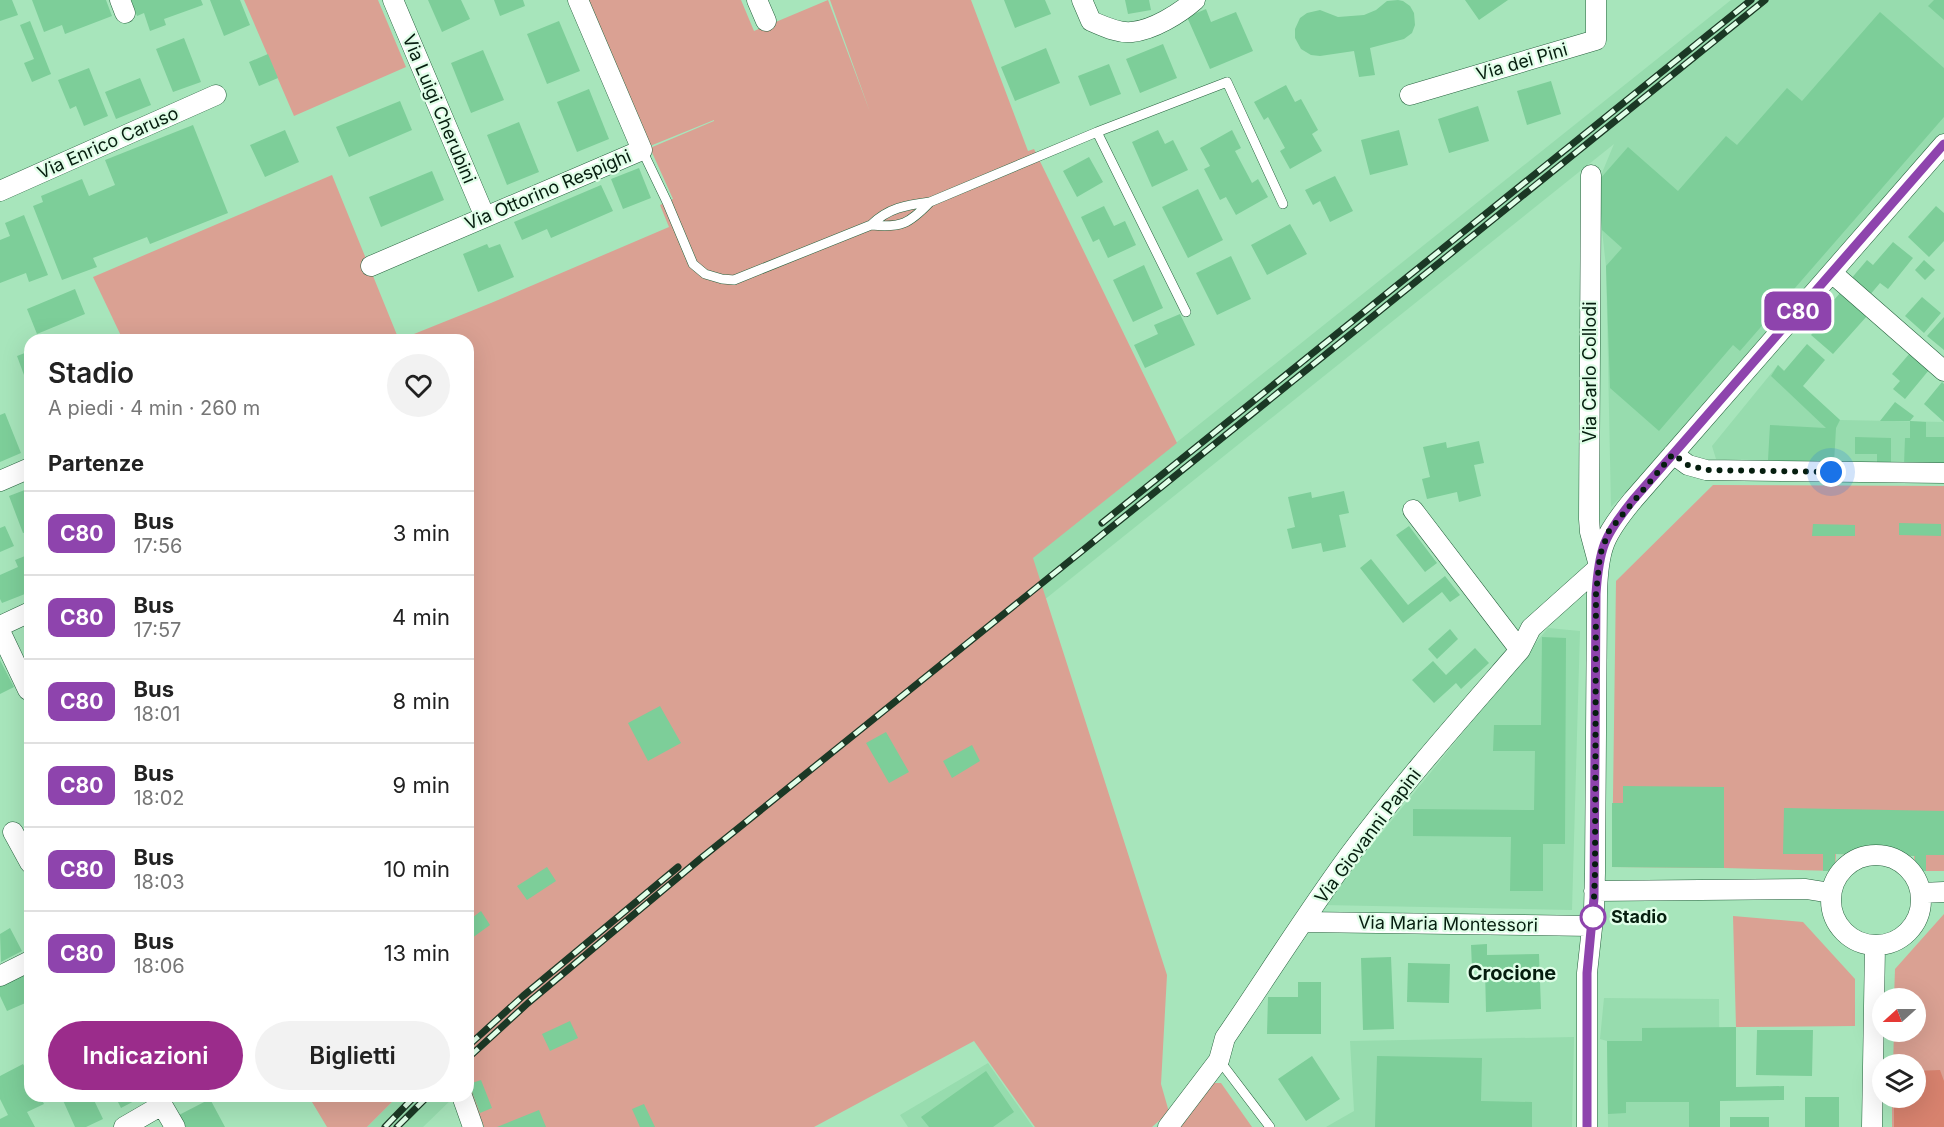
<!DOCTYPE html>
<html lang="it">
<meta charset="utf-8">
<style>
body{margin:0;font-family:Inter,sans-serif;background:#f2f2f2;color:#222;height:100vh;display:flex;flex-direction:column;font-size:22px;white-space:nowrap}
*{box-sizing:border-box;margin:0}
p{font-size:20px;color:#767676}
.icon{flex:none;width:33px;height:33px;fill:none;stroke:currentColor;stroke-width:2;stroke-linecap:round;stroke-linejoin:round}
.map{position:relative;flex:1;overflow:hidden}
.details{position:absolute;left:24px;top:334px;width:450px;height:768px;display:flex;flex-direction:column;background:#fff;border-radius:18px;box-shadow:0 6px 24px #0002}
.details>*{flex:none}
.badge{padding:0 12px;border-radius:9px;font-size:21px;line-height:39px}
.needle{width:39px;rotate:249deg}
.buttons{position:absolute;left:1872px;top:988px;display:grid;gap:12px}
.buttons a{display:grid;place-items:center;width:54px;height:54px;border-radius:50%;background:#fff;box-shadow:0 6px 24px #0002;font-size:30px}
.you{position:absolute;width:30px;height:30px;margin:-15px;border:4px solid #fff;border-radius:50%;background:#1a73e8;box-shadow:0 0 0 9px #1a73e833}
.map>.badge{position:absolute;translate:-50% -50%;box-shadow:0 0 0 3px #fff}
h2{padding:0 24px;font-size:22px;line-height:54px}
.round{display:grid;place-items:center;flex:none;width:63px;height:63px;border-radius:32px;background:#f2f2f2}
.overview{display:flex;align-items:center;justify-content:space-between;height:102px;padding:0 24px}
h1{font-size:28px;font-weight:600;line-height:45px}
.action{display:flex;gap:12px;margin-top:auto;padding:12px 24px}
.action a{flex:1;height:69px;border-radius:36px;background:#9b2c8b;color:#fff;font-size:24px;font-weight:600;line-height:69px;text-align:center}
.action a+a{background:#f2f2f2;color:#222}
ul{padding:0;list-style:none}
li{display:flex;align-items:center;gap:18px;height:84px;padding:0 24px;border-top:2px solid #e0e0e0}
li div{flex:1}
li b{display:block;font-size:22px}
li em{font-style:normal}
li .badge{min-width:66px;font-weight:700;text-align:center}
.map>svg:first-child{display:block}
.built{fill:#97dcae}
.green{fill:#daa193}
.forest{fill:#d7826e}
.building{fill:#7dce99}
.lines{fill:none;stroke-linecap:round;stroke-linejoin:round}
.service-casing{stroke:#26613d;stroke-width:10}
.minor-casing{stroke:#26613d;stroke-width:21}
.service{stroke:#fff;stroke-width:9}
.minor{stroke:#fff;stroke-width:20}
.rail-casing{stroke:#1b3825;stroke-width:7}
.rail{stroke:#e0fee8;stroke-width:4.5;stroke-dasharray:14;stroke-linecap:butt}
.line-casing{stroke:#fff;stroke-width:14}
.line{stroke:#8e44ad;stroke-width:9}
.walk{stroke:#061e0f;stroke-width:6;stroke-dasharray:0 10.8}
.stop-dot{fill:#fff;stroke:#8e44ad;stroke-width:3}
.labels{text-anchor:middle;stroke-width:4.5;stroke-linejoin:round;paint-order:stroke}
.street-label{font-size:18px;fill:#061e0f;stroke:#e0fee8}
.stop-label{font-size:18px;font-weight:bold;fill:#061e0f;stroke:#e0fee8;text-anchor:start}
.neighbourhood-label{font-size:20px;font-weight:bold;fill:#061e0f;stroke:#e0fee8}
</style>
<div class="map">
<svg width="1944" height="1127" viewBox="0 0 1944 1127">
<rect width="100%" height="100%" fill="#a7e5bb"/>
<path class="built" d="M1731,0H1944V140L1674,443L1611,507L1606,266L1602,230L1599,180L1614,144L864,744L1033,557Z
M1778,365L1840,420L1944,422V465L1716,459L1712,446Z
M1548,628L1580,631L1572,910L1323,905Z
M1604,998L1719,999L1720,1127H1608L1607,1041L1600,1039Z
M1574,1037L1572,1127H1326L1354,1111L1350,1041Z
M988,1063L1033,1127H908L900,1115Z
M397,1097H454L423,1127H367Z"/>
<path class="green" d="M244,0H378L406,67L294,116Z
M588,0H741L754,31L828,0L870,112L830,0H971L1028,151L1034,149L1177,443L1033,558L1167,975L1161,1084L1169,1112L1152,1127H1035L974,1041L814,1127H484L468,1087V340H123L93,277L332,175L399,340L491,303L669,227L660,205L673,199L650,148L714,121V120L650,146Z
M1713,485L1944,486V871H1915L1914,856L1836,854L1835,871L1724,868L1612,867L1616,581Z
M1944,914V1127H1892V1098H1916V1065H1893L1894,1032H1916V999H1894L1895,969Z
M1733,916L1803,922L1855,979V1026L1736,1027Z
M1211,1083H1221L1252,1127H1178Z
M309,1097H397L367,1127H327Z"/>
<path class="forest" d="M1940,1070L1944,1081V1127H1894V1098H1916V1071Z"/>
<path class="building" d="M0,0H12L18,15L0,21Z
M32,0H106L112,16L65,34L62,25L44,32Z
M131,0H201L203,5L164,19L166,25L150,31L144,13L137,16Z
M210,0H240L250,25L224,36Z
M428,0H461L470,19L442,32Z
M494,0H523L525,6L500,16Z
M1004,0H1045L1051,14L1015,28Z
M1125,0H1149L1151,10L1128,14Z
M1398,0L1403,1L1410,6L1414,13L1415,25L1412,33L1404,39L1370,48L1375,75L1359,77L1354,51L1320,56L1311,55L1301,49L1295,38V29L1300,18L1307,13L1320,10L1338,17L1364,15L1376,10L1387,1Z
M1465,0H1508L1479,20Z
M1934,0H1944V20L1928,6Z
M1206,9L1211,22L1236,12L1253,51L1210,69L1187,17Z
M1880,12L1944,68V117L1740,351L1733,345L1659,431L1610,388L1606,266L1622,248L1602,230L1599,180L1628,147L1678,191L1726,136L1737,145L1787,88L1802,101Z
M30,21L51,74L32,82L24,63L34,59L20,25Z
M559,21L580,71L547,84L527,34Z
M184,38L201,82L173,92L156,49Z
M1163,44L1177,78L1140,93L1126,59Z
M1046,48L1060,83L1015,101L1001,67Z
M483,50L504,100L471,113L451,63Z
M268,54L278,78L259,86L249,62Z
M1109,64L1121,94L1090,106L1078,76Z
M89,68L108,116L84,126L76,106L70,109L58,80Z
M140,78L151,105L116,119L105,92Z
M1551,81L1561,114L1527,125L1517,91Z
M1286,85L1295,102L1301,99L1318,130L1312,134L1322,151L1290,169L1280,151L1285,148L1268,117L1264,120L1254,102Z
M589,89L609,139L577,152L557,102Z
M400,101L412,130L349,157L336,127Z
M1478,106L1489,141L1449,153L1438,119Z
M519,122L539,172L507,185L487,135Z
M193,125L228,213L150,244L147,237L93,258L97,267L62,280L33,206L43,202L41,196L82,179L89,196L115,185L105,160Z
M285,130L299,162L265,177L250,145Z
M1158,130L1165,144L1173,140L1188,170L1152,187L1132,142Z
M1232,130L1241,148L1235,151L1252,183L1258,179L1268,197L1236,215L1226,197L1220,200L1204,169L1210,166L1200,148Z
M1399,130L1408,165L1370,175L1361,140Z
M1089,157L1103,182L1077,197L1063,171Z
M639,168L651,198L623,209L611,179Z
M432,171L444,200L381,227L369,197Z
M1335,176L1353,211L1330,222L1320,201L1313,205L1305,190Z
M601,185L613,211L551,238L547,229L522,240L514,222Z
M1198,189L1223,240L1188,258L1162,207Z
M1104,206L1114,226L1125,221L1136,245L1108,258L1099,239L1093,242L1081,217Z
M1936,206L1944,213V241L1929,257L1908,237Z
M24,215L48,275L29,282L26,273L0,283V240L10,236L5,223Z
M1290,224L1307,254L1267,275L1251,245Z
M1893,242L1913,258L1888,289L1880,283L1869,296L1850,280L1867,260L1873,265Z
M487,244L489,248L500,244L514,277L478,292L463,254Z
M1231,256L1251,299L1217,315L1196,273Z
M1924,260L1935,270L1925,280L1915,270Z
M1144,265L1163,308L1133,322L1113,280Z
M75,289L85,314L37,334L27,309Z
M1841,292L1867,316L1833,354L1811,335L1830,314L1825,310Z
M1922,297L1941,313L1924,333L1905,316Z
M1180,314L1195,345L1145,368L1134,345L1158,334L1154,325Z
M1944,317V350L1927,336Z
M1807,344L1825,360L1803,386L1840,420L1836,428L1834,463L1768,460L1770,425L1826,428L1771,376L1778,365L1784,371Z
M30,351V372L24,375L17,356Z
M1910,353L1929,370L1905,399L1893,389L1900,381L1892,374Z
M1942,382L1944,384V422L1924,404Z
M1895,402L1914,416L1910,421H1880Z
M5,413L21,453L0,462V415Z
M1910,421L1926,422V437H1944V465H1904L1905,438H1910Z
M1855,437L1891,438V462H1877V454H1855Z
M1479,441L1484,463L1474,465L1481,496L1459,502L1457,492L1427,499L1422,479L1430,477L1423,447L1446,442L1447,448Z
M30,488V531L23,533L9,496Z
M1344,491L1349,513L1339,515L1346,547L1323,552L1321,543L1292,549L1287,529L1295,527L1288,497L1311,492L1312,498Z
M1899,523L1941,524V536L1899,535Z
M1813,524L1855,525V536H1812Z
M5,526L14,546L0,552V528Z
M1409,526L1437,563L1425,572L1396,535Z
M30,554V592L2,603L0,599V575L18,567L15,560Z
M1371,559L1408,605L1445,576L1460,595L1450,602L1442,592L1403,623L1360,568Z
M1450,629L1458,639L1437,659L1428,649Z
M1542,637L1566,638L1565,844H1543V891H1510L1511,837L1413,836V809L1534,810L1535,751H1493L1494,725H1541Z
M1475,648L1489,663L1461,689L1456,683L1434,703L1412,680L1433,661L1446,675Z
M0,660L14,687L0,694Z
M660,706L681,743L648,761L628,723Z
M886,732L909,772L889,783L866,743Z
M972,745L980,761L952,778L943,761Z
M1623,786L1724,787V868L1612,867V803H1623Z
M1784,808L1944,811V855H1926V871H1915V856L1835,854V871H1823V854H1783Z
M547,867L556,881L527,900L517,886Z
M481,911L490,925L468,941V921Z
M10,928L22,951L1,962L0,934Z
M1487,944V955L1539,954L1541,1009L1486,1012L1485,968H1472L1471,945Z
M1391,957L1394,1029L1363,1030L1361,958Z
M1408,963L1450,964L1449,1003L1407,1002Z
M24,975L30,988V1001L7,1011L0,996V986Z
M1298,982H1321V1034H1267L1268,997H1298Z
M570,1021L578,1038L550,1051L542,1034Z
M1736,1027V1087L1784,1086V1100L1720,1101V1127H1689V1102H1626V1113L1608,1114L1607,1041H1642V1028Z
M1757,1030H1813L1812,1076L1756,1075Z
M1312,1056L1340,1099L1306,1121L1278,1079Z
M1377,1056L1482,1058L1481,1101L1532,1102V1127H1375Z
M23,1064L30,1077V1096H40L44,1104L27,1112L35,1127H0V1119L8,1115L0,1099V1076Z
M986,1071L1014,1112L993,1127H929L921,1117Z
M481,1080L492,1108L480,1113L469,1084Z
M61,1096H92L103,1119L86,1127H75Z
M115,1096H139L140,1098L121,1108Z
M1805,1097H1839V1127H1805Z
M210,1099L225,1127H186L179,1115Z
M644,1104L655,1127H640L632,1109Z
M539,1110L546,1127H497Z
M1730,1117H1769V1127H1730Z"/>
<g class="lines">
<defs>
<path id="service" d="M1097,132L1186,312
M642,150L667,202L693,264L705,274L722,279L734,280L871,225C901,228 909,224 930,202L1097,132L1227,82L1283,204
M871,225C888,208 906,205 930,202
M1219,1060L1270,1127"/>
<path id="minor" d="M120,0L125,13
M393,0L485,217
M757,0L766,21
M1082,0L1091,21C1103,26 1119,34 1132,32C1153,30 1179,14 1195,0
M1410,95L1596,40V0
M1591,175L1589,519L1590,532L1598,562
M0,191L216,95
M371,266L642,150L578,0
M1832,273L1944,371
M1673,454L1688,465L1706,470L1944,473
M0,481L30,468
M1413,510L1520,650
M0,626L30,612
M0,631L28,690
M13,832L30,863
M1831 900a45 45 0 1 1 90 0a45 45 0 1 1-90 0Z
M1594,891L1806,889L1831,893
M1921,893L1944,892
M1304,922L1592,926
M0,976L30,961
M157,1096L175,1127
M462,1096L473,1127
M124,1127L162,1105
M1168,1127L1219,1060L1225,1038C1266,978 1305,916 1348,857C1401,785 1461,718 1520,650L1531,628L1598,568
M1587,1127V973L1594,910L1595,873L1597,594C1598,548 1604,535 1633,500L1944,144
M1872,1127L1875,946"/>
</defs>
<use href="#service" class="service-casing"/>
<use href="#minor" class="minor-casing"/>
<use href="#service" class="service"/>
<use href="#minor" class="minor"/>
<defs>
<path id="rail" d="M1102,523L1751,0
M468,1046L523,996L678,867
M468,1058L528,1003L700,859L1765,0
M385,1127L415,1096
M397,1127L428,1096"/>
</defs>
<use href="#rail" class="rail-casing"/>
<use href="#rail" class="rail"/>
</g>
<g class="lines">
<defs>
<path id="line" d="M1587,1127V973L1594,898L1596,594C1599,548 1604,536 1633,500L1944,144"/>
</defs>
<use href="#line" class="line-casing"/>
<use href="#line" class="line"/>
<path class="walk" d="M1593,917V923L1595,873L1596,594L1600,555L1609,531L1673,454L1688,465L1706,470L1831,472"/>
</g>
<circle class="stop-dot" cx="1593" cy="917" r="12"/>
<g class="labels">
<g class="street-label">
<text transform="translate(1522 62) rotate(-16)" y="6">Via dei Pini</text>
<text transform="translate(439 109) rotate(67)" y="6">Via Luigi Cherubini</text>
<text transform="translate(108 143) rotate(-24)" y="6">Via Enrico Caruso</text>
<text transform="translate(548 190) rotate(-23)" y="6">Via Ottorino Respighi</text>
<text transform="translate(1590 372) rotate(-90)" y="6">Via Carlo Collodi</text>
<text transform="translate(1368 836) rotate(-53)" y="6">Via Giovanni Papini</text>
<text transform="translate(1448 924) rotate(1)" y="6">Via Maria Montessori</text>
</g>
<g class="stop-label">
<text x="1611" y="923">Stadio</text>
</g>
<g class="neighbourhood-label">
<text x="1512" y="980">Crocione</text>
</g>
</g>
</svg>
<div class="buttons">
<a><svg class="needle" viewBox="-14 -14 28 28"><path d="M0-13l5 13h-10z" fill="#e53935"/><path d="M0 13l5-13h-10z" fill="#767676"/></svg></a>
<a><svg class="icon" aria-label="layers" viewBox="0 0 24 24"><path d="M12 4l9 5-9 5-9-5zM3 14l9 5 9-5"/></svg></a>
</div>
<div class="you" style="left:1831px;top:472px"></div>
<b class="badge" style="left:1798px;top:311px;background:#8e44ad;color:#fff">C80</b>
<section class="details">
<div class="overview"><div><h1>Stadio</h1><p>A piedi · 4 min · 260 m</p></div><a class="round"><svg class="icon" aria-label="heart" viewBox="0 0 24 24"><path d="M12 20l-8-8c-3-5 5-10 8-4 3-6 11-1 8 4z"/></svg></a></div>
<h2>Partenze</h2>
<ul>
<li><span class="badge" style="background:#8e44ad;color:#fff">C80</span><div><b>Bus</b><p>17:56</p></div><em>3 min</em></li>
<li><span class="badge" style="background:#8e44ad;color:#fff">C80</span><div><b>Bus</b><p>17:57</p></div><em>4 min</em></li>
<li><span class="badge" style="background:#8e44ad;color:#fff">C80</span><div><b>Bus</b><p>18:01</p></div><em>8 min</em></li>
<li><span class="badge" style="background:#8e44ad;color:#fff">C80</span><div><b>Bus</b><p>18:02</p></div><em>9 min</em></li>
<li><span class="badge" style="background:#8e44ad;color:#fff">C80</span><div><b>Bus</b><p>18:03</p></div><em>10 min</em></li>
<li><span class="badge" style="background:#8e44ad;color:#fff">C80</span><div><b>Bus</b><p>18:06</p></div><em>13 min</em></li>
</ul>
<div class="action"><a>Indicazioni</a><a>Biglietti</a></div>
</section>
</div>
